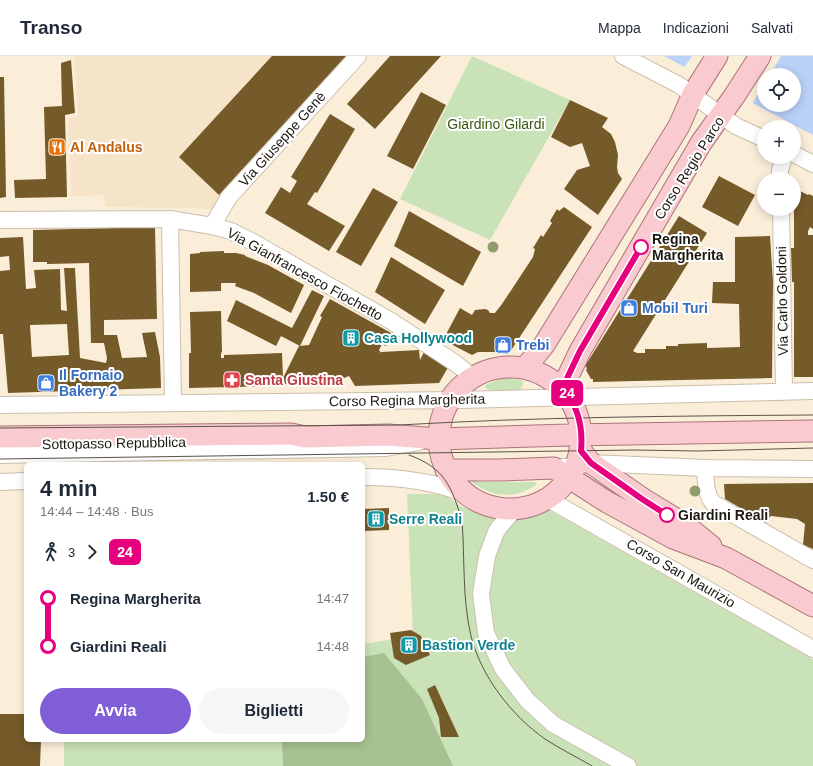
<!DOCTYPE html>
<html lang="it">
<meta charset="utf-8">
<style>
body{margin:0;font-family:Helvetica,sans-serif;background:#f6f6f7;color:#1f2937;height:100vh;display:flex;flex-direction:column;font-size:15px;white-space:nowrap}
*{box-sizing:border-box;margin:0}
p{font-size:13px;color:#747a83}
.icon{flex:none;width:22px;height:22px;fill:none;stroke:currentColor;stroke-width:2;stroke-linecap:round;stroke-linejoin:round}
.map{position:relative;flex:1;overflow:hidden}
.drawer{position:absolute;left:24px;top:406px;width:341px;height:280px;display:flex;flex-direction:column;background:#fff;border-radius:6px;box-shadow:0 2px 10px #0003}
.drawer>*{flex:none}
.badge{padding:0 8px;border-radius:6px;font-size:14px;line-height:26px}
.fabs{position:absolute;left:757px;top:12px;display:grid;gap:8px}
.fabs a{display:grid;place-items:center;width:44px;height:44px;border-radius:50%;background:#fff;box-shadow:0 2px 10px #0003;font-size:20px}
.map>.badge{position:absolute;translate:-50% -50%;box-shadow:0 0 0 2px #fff}
.legs{display:flex;align-items:center;gap:6px;height:44px;padding:0 16px;font-size:13px}
.legs p{margin-inline-start:auto}
.headline{display:flex;align-items:center;justify-content:space-between;height:68px;padding:0 16px}
h1{font-size:22px;font-weight:700;line-height:30px}
.cta{display:flex;gap:8px;margin-top:auto;padding:8px 16px}
.cta a{flex:1;height:46px;border-radius:24px;background:#805ed8;color:#fff;font-size:16px;font-weight:700;line-height:46px;text-align:center}
.cta a+a{background:#f6f6f7;color:#1f2937}
ul{padding:0 16px;list-style:none}
li{display:flex;align-items:center;gap:14px;height:48px;font-size:15px}
li i{display:grid;place-items:center;width:6px;height:100%;margin:0 5px;background:currentColor}
li i::after{content:'';width:10px;height:10px;margin:-5px;border:3px solid;border-radius:50%;background:#fff}
li p{margin-inline-start:auto}
li:first-child i{background:linear-gradient(#0000 50%,currentColor 0)}
li:last-child i{background:linear-gradient(currentColor 50%,#0000 0)}
header{display:flex;align-items:center;gap:24px;box-sizing:border-box;height:56px;padding:0 20px;background:#fff;border-bottom:1px solid #e0e1e3}
header strong{font-size:19px}
nav{display:flex;gap:22px;margin-inline-start:auto;font-size:14px}
.map>svg:first-child{display:block}
.built{fill:#f5e4c8}
.green{fill:#cae2b7}
.forest{fill:#a7c290}
.water{fill:#bad1f8;fill-rule:evenodd}
.pier{fill:#fbeed9}
.building{fill:#755a2a;fill-rule:evenodd}
.lines{fill:none;stroke-linecap:round;stroke-linejoin:round}
.minor-casing{stroke:#ccbfab;stroke-width:18}
.major-casing{stroke:#aa747a;stroke-width:23}
.minor{stroke:#fff;stroke-width:16}
.major{stroke:#facad1;stroke-width:21}
.tram{stroke:#5a5449;stroke-width:1}
.tree{fill:#909c6b}
.line-1-casing{stroke:#fff;stroke-width:9}
.line-1{stroke:#e6007e;stroke-width:6}
.stop-1-dot{fill:#fff;stroke:#e6007e;stroke-width:2}
.labels{text-anchor:middle;stroke-width:4;stroke-linejoin:round;paint-order:stroke}
.park-label{font-size:14px;fill:#385811;stroke:#fff}
.street-label{font-size:14px;fill:#1c1811;stroke:#fff}
.food-label{font-size:14px;font-weight:bold;fill:#c56008;stroke:#fff;text-anchor:start}
.stop-label{font-size:14px;font-weight:bold;fill:#1c1811;stroke:#fff;text-anchor:start}
.shop-label{font-size:14px;font-weight:bold;fill:#366cbe;stroke:#fff;text-anchor:start}
.culture-label{font-size:14px;font-weight:bold;fill:#0d838f;stroke:#fff;text-anchor:start}
.health-label{font-size:14px;font-weight:bold;fill:#be3a42;stroke:#fff;text-anchor:start}
</style>
<header>
<strong>Transo</strong>
<nav><a>Mappa</a><a>Indicazioni</a><a>Salvati</a></nav>
</header>
<div class="map">
<svg width="813" height="710" viewBox="0 0 813 710">
<rect width="100%" height="100%" fill="#fbeed9"/>
<path class="built" d="M74,0H349L220,139L212,154L193,152L105,151L104,139L71,140L68,63L78,60Z"/>
<path class="green" d="M472,0L570,44L490,184L400,143Z
M502,322L516,323L523,325V329L520,334H490L486,332L485,329Z
M466,422H471L479,426H535L537,428C512,446 489,440 466,422Z
M407,438H444L459,449L478,458L490,462L516,463L547,453L813,603V710H64V684H363V588L413,580Z"/>
<path class="forest" d="M384,597L422,643L453,710H283L282,684H363V601Z"/>
<path class="water" d="M664,0H813V79ZM764,19H794V49H764Z"/>
<path class="pier" d="M692,0H781L770,19H764V28L752,48L684,12Z"/>
<path class="building" d="M272,0H346L219,139L179,101Z
M390,0H441L375,73L347,48Z
M71,4L75,57L65,59L67,141L15,142L14,124L46,123L44,51L62,50L61,7Z
M0,21H4L6,141L0,142Z
M421,36L446,49L413,113L387,100Z
M570,44L608,62L602,71L611,78L615,86L618,99L617,111L618,117L622,123L598,159L564,133L577,114L590,110L582,87L570,91L551,81Z
M330,58L355,73L317,137L315,136L307,148L345,170L329,195L265,157L281,131L290,137L297,125L291,121Z
M719,120L755,139L738,170L702,151Z
M373,132L398,146L361,210L336,196Z
M798,134L808,139L809,138L813,140V173L810,171L808,175V179H813V321H794V226H792L791,192H794V136Z
M564,151L592,171L510,296L506,298L501,296H478L472,299L443,284L460,252L472,259L475,254L485,253L488,254L490,257H495L502,248L533,201L535,193L533,192L541,179L543,181L552,167L550,165L557,153L559,155Z
M409,155L481,196L463,230L394,190Z
M679,160L707,177L633,295L637,297H645V293H666V290H678V288L707,287V292L740,291L739,248L712,247L713,226H735V181L770,180L773,226L772,322L635,325L593,326V323H591L586,314L587,312L585,310Z
M155,171L157,263L104,264V279H117L122,302L147,301L142,277L155,276L160,301L161,332L8,337L3,278H0V215L10,214L9,200L0,201V182L23,181L26,233L36,232L34,214L60,213L61,254L67,255L64,212H75L80,302L106,307L107,302L104,287H91L89,207L47,208V206H33V174ZM67,268L69,299L32,301L30,269Z
M224,195V197H236L245,199V200L268,209L304,229L291,257L254,237L235,230L236,227H221V235L190,236V198L200,197V196Z
M391,201L445,234L425,268L375,236Z
M312,234L324,240L300,290L281,280L276,290L227,265L236,244L292,272Z
M330,243L391,277L386,290L382,288L379,294L381,297V296L419,294L420,304L425,294L450,308L439,327L355,330L349,320L332,327L316,329L307,330V328H282V330L189,332V297H191L190,256L221,255L222,296L221,297V302H224V299L282,297L283,322L299,290L309,289L322,261L320,260Z
M813,427V493L803,489L805,468L797,463L771,460L768,463L766,467L725,443L724,428Z
M389,452V474L363,475V453Z
M411,574L421,580L430,599L406,609L394,602L390,577Z
M435,629L459,681H441L439,662L427,633Z
M0,658H26V684H41L40,710H0Z"/>
<g class="lines">
<defs>
<path id="minor" d="M623,0L679,29L736,70L764,83
M794,98L813,108
M780,123V114L784,101
M781,153L784,336
M170,163L173,347
M0,164L170,163L212,170L231,175L253,186L391,265L455,307L473,321
M212,170L229,141L358,0
M0,349L459,344L813,335
M0,399L386,392L419,386
M554,412L576,410L591,407L705,412L813,413
M705,412C706,424 705,438 713,447L813,504
M363,421C399,421 433,425 466,438
M0,426L26,425
M548,443L813,593
M515,453L500,470L496,476L487,500L481,538L486,577L503,613L527,644L553,668L628,710"/>
<path id="major" d="M439 382a71 71 0 1 1 142 0a71 71 0 1 1-142 0Z
M525,312L544,289L679,70L693,38L717,0
M562,333L580,295L701,87L735,39L760,0
M0,381L291,378L305,381L388,379L438,383L569,379L813,375
M581,395L591,407L643,443L684,468L711,490
M446,414H500L554,412L607,446L673,482L726,502L813,550"/>
</defs>
<use href="#minor" class="minor-casing"/>
<use href="#major" class="major-casing"/>
<use href="#minor" class="minor"/>
<use href="#major" class="major"/>
<path class="tram" d="M0,372L399,369C537,361 675,360 813,359
M409,399C445,412 451,430 462,464C465,503 462,542 471,580C481,620 511,659 545,683C560,693 577,701 592,710
M0,403L635,394L698,395L813,392"/>
</g>
<g class="tree">
<circle cx="493" cy="191" r="5.5"/>
<circle cx="695" cy="435" r="5.5"/>
</g>
<g class="lines">
<defs>
<path id="line-1" d="M641,191L580,295L562,333C579,350 583,372 581,395L591,407L642,443L667,459"/>
</defs>
<use href="#line-1" class="line-1-casing"/>
<use href="#line-1" class="line-1"/>
</g>
<defs>
<symbol id="restaurant-square" viewBox="-11 -11 22 22"><rect x="-9" y="-9" width="18" height="18" rx="4" fill="#e8710a" stroke="#fff"/><path d="M-5-6h1v4h1v-4h1v4h1v-4h1v5L-1.5 .5V6h-2V.5L-5-1ZM5-6V6H3V1.5H1.5Q1.5-4 5-6Z" fill="#fff"/></symbol>
<symbol id="shop-square" viewBox="-11 -11 22 22"><rect x="-9" y="-9" width="18" height="18" rx="4" fill="#3f7fe0" stroke="#fff"/><path d="M-5-2.5h2.3a2.7 3.5 0 0 1 5.4 0H5L5.5 6h-11ZM-1.5-2.5h3a1.5 2.3 0 0 0-3 0Z" fill="#fff"/></symbol>
<symbol id="building-square" viewBox="-11 -11 22 22"><rect x="-9" y="-9" width="18" height="18" rx="4" fill="#0f9aa8" stroke="#fff"/><path d="M-4-6H4V6H1V3H-1V6H-4ZM-2.5-4.3h1.7v1.8h-1.7ZM.8-4.3h1.7v1.8H.8ZM-2.5-1h1.7V.8h-1.7ZM.8-1h1.7V.8H.8Z" fill="#fff"/></symbol>
<symbol id="pharmacy-square" viewBox="-11 -11 22 22"><rect x="-9" y="-9" width="18" height="18" rx="4" fill="#e0444e" stroke="#fff"/><path d="M-2-6h4v4h4v4h-4v4h-4v-4h-4v-4h4Z" fill="#fff"/></symbol>
</defs>
<g fill-rule="evenodd">
<use href="#restaurant-square" x="47" y="81" width="20" height="20"/>
<use href="#shop-square" x="619" y="242" width="20" height="20"/>
<use href="#building-square" x="341" y="272" width="20" height="20"/>
<use href="#shop-square" x="493" y="279" width="20" height="20"/>
<use href="#pharmacy-square" x="222" y="314" width="20" height="20"/>
<use href="#shop-square" x="36" y="317" width="20" height="20"/>
<use href="#building-square" x="366" y="453" width="20" height="20"/>
<use href="#building-square" x="399" y="579" width="20" height="20"/>
</g>
<g class="stop-1-dot">
<circle cx="641" cy="191" r="7"/>
<circle cx="667" cy="459" r="7"/>
</g>
<g class="labels">
<g class="park-label">
<text x="496" y="73">Giardino Gilardi</text>
</g>
<g class="street-label">
<text transform="translate(282 83) rotate(-48)" y="5">Via Giuseppe Genè</text>
<text transform="translate(689 112) rotate(-58)" y="5">Corso Regio Parco</text>
<text transform="translate(305 218) rotate(29)" y="5">Via Gianfrancesco Fiochetto</text>
<text transform="translate(782 245) rotate(-91)" y="5">Via Carlo Goldoni</text>
<text transform="translate(407 344) rotate(-1)" y="5">Corso Regina Margherita</text>
<text transform="translate(114 387) rotate(-1)" y="5">Sottopasso Repubblica</text>
<text transform="translate(681 517) rotate(30)" y="5">Corso San Maurizio</text>
</g>
<g class="food-label">
<text x="70" y="96">Al Andalus</text>
</g>
<g class="stop-label">
<text x="652" y="188">Regina<tspan x="652" dy="16">Margherita</tspan></text>
<text x="678" y="464">Giardini Reali</text>
</g>
<g class="shop-label">
<text x="642" y="257">Mobil Turi</text>
<text x="516" y="294">Trebi</text>
<text x="59" y="324">Il Fornaio<tspan x="59" dy="16">Bakery 2</tspan></text>
</g>
<g class="culture-label">
<text x="364" y="287">Casa Hollywood</text>
<text x="389" y="468">Serre Reali</text>
<text x="422" y="594">Bastion Verde</text>
</g>
<g class="health-label">
<text x="245" y="329">Santa Giustina</text>
</g>
</g>
</svg>
<div class="fabs">
<a><svg class="icon" aria-label="locate" viewBox="0 0 24 24"><circle cx="12" cy="12" r="6"/><path d="M12 2v4M12 18v4M2 12h4M18 12h4"/></svg></a>
<a>+</a>
<a>−</a>
</div>
<b class="badge" style="left:567px;top:337px;background:#e6007e;color:#fff">24</b>
<section class="drawer">
<div class="headline"><div><h1>4 min</h1><p>14:44 – 14:48 · Bus</p></div><b>1.50 €</b></div>
<div class="legs"><svg class="icon" aria-label="walk" viewBox="0 0 24 24"><circle cx="13" cy="4" r="2"/><path d="M13 8l-2 6 4 7M11 14l-3 7M7 12l3-4h3l4 4"/></svg>3<svg class="icon" aria-label="forward" viewBox="0 0 24 24"><path d="M9 5l7 7-7 7"/></svg><b class="badge" style="background:#e6007e;color:#fff">24</b></div>
<ul>
<li><i style="color:#e6007e"></i><b>Regina Margherita</b><p>14:47</p></li>
<li><i style="color:#e6007e"></i><b>Giardini Reali</b><p>14:48</p></li>
</ul>
<div class="cta"><a>Avvia</a><a>Biglietti</a></div>
</section>
</div>
